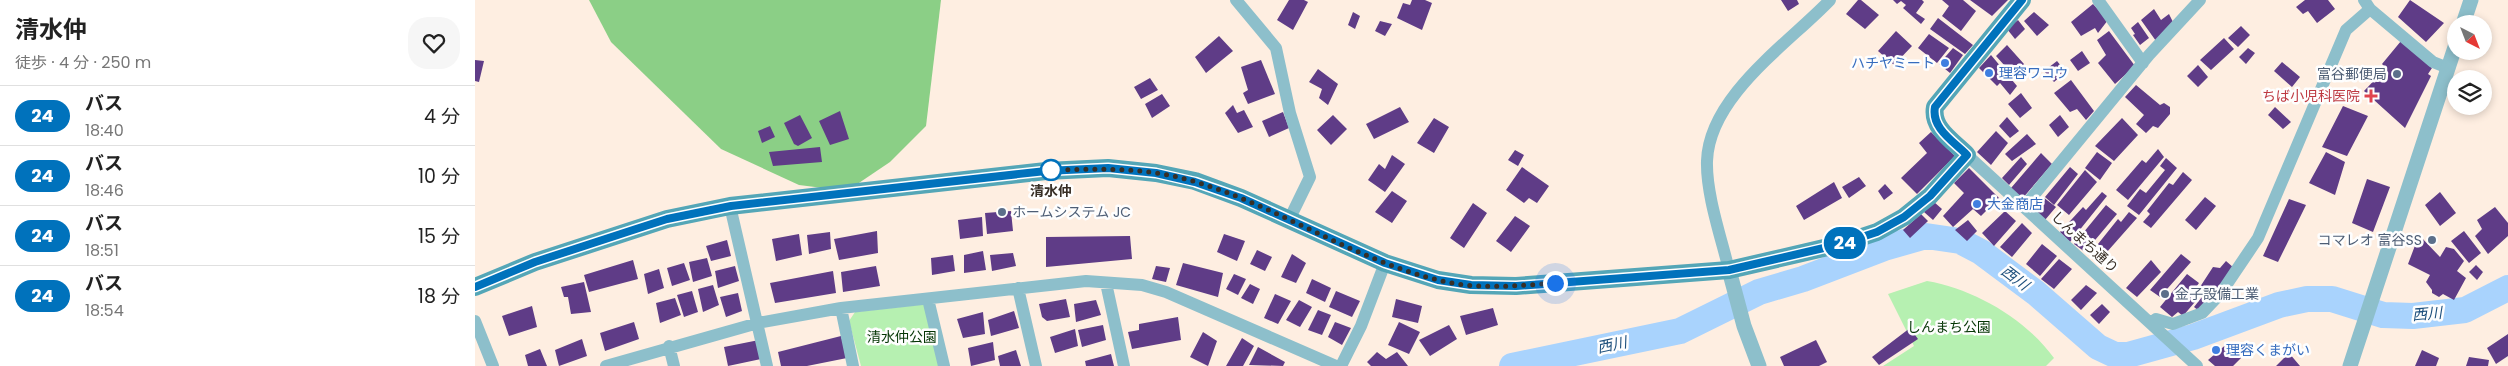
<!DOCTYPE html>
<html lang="ja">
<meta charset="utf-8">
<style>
body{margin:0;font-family:Poppins,"Noto Sans JP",sans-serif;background:#f6f6f6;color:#222;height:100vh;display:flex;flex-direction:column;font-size:19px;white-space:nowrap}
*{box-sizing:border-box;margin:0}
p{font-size:16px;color:#767676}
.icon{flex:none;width:28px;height:28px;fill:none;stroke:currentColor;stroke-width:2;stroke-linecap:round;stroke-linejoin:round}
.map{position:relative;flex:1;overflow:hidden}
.details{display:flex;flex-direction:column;background:#fff;width:475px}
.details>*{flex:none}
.badge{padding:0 10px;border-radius:16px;font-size:18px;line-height:32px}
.needle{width:32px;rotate:138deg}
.controls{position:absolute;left:1972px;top:15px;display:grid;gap:10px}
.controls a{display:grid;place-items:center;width:45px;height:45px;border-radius:50%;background:#fff;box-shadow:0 2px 8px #0003;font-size:25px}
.you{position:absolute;width:25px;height:25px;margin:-12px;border:4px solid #fff;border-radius:50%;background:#1a73e8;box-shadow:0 0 0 8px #1a73e833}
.map>.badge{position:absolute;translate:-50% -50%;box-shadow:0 0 0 2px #fff}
.round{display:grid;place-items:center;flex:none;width:52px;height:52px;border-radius:20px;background:#f6f6f6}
.head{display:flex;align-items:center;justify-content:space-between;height:85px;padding:0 15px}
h1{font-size:24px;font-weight:700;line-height:38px}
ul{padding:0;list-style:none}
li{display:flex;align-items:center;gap:15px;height:60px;padding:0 15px;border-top:1px solid #e0e0e0}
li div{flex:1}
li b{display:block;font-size:19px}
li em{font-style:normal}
li .badge{min-width:55px;font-weight:700;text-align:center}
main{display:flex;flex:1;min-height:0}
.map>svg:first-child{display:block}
.green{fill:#b6f0b1}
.forest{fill:#8bcf86}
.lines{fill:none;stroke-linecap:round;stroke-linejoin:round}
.river{stroke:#a9d3fd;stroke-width:26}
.building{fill:#5f3c87}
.minor{stroke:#8dbfcb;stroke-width:12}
.tertiary{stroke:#8dbfcb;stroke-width:15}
.secondary{stroke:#54a6b7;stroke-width:18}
.line-casing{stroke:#fff;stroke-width:11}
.line{stroke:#0072bc;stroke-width:8}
.walk{stroke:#382f26;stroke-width:5;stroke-dasharray:0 9}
.shop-dot{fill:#3f7fe0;stroke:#fefefe;stroke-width:2}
.service-dot{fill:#5c6f8a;stroke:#fefefe;stroke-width:2}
.health-dot{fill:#e0444e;stroke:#fefefe;stroke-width:2}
.stop-dot{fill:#fff;stroke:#0072bc;stroke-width:2.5}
.labels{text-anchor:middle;stroke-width:5;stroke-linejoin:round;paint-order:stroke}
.shop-label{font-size:14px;fill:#366cbe;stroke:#fefefe;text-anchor:start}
.service-label{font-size:14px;fill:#4e5e75;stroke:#fefefe;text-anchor:end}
.health-label{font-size:14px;fill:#be3a42;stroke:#fefefe;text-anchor:end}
.stop-label{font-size:14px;font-weight:bold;fill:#382f26;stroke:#fefefe}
.street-label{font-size:14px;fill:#382f26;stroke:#fefefe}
.park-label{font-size:14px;fill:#053605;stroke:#fefefe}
.water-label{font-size:15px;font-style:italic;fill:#1e507d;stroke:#fefefe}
</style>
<main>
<section class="details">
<div class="head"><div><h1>清水仲</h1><p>徒歩 · 4 分 · 250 m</p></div><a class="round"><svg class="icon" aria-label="heart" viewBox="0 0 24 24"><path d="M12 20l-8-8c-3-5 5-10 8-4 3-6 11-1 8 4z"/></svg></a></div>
<ul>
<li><span class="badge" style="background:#0072bc;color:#fff">24</span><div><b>バス</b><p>18:40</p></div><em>4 分</em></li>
<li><span class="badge" style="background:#0072bc;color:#fff">24</span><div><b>バス</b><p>18:46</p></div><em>10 分</em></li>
<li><span class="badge" style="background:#0072bc;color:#fff">24</span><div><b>バス</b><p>18:51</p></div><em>15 分</em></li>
<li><span class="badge" style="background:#0072bc;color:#fff">24</span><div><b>バス</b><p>18:54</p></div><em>18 分</em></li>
</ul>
</section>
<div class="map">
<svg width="2033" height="366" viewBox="0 0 2033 366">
<rect width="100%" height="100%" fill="#feeee1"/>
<path class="green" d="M1452,281C1499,289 1551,319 1579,358L1571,366H1408L1439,346L1413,294Z
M452,304L466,366H386L374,321L380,312Z"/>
<path class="forest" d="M114,0H466L451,126L415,162L372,191L324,185L246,149L136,42Z"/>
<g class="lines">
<path class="river" d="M1037,366L1205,331L1284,292L1328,279L1409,248L1451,236L1485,241L1506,252L1561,293L1623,347L1640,355H1653L1718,337L1804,305L1832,299H1857L1908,315L1938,316L1990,310L2033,288"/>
</g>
<path class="building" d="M814,0H829L833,2L818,30L802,20Z
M937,0H950L957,3L947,30L922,18L928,3L935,5Z
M1306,0H1322L1324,4L1313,11Z
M1383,0H1386L1404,15L1390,29L1371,14Z
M1418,0H1447L1449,2L1441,13L1450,19L1446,24L1428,8L1431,5L1426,1L1422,4Z
M1467,0H1488L1501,11L1486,31L1467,16L1474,6Z
M1495,0H1533L1517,16Z
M1830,0H1853L1860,9L1842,23L1833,11L1828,14L1821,7Z
M1935,0L1969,23L1951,42L1923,17Z
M1618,4L1633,20L1623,33L1620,28L1606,36L1596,22Z
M1679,9L1686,20L1694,14L1699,24L1681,41L1666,20Z
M878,12L885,16L880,29L873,25Z
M1559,12L1574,25L1562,36L1549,21Z
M1463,18L1498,45L1490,54L1455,29Z
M1543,20L1550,29L1540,39L1532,29Z
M905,21L917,24L910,36L900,31Z
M1663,22L1674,38L1665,45L1658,35L1660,34L1656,28Z
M1766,26L1775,35L1763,47L1753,38Z
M1421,31L1437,46L1419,65L1403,51Z
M1634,31L1660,66L1640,84L1623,63L1631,55L1622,40Z
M1454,34L1474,48L1462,63L1443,48Z
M744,36L758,51L731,73L720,57Z
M1749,38L1759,49L1736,70L1725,60Z
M1926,41L1957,68L1953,74L1956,76L1930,128L1889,91L1911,68L1907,64Z
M1532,45L1549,64L1538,75L1521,56Z
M1478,48L1488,55L1475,73L1464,64Z
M1773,48L1780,53L1771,64L1764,57Z
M1607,51L1615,63L1603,71L1595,60Z
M1516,55L1542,86L1535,95L1525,83L1522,86L1504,68Z
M0,60L9,61L4,82L0,81Z
M786,60L800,94L773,104L768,93L773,90L766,67Z
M1582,61L1591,72L1579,82L1569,71Z
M1807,62L1825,77L1817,87L1799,71Z
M1723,65L1733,77L1723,87L1712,76Z
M843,69L863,84L853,105L844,98L847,89L834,82Z
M675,78L683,90L666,99L659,87Z
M1596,80L1619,111L1611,120L1602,109L1595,112L1579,93Z
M1661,85L1685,105L1689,103L1695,107V114L1683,128L1678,126L1671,133L1661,124L1669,115L1650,97Z
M1546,93L1557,108L1545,118L1533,104Z
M687,94L695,106L677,118L670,104Z
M758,105L762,113L769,110L778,127L763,133L750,113Z
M1868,106L1893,116L1872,156L1847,147Z
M925,107L934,122L899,139L891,124Z
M1800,107L1816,122L1808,129L1793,115Z
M365,111L374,139L355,145L344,121Z
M808,112L814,128L794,137L787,121Z
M325,115L337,138L323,146L319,144L309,123Z
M858,115L872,129L856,145L842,130Z
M1585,115L1594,127L1583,137L1574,125Z
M1532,117L1544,131L1535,138L1524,126Z
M959,118L974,127L959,153L942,143Z
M1647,118L1663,135L1639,161L1620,146Z
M295,126L300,137L287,143L283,131Z
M1521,131L1533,143L1516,165L1502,152Z
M1456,132L1480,156L1442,194L1426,178L1452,153L1444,143Z
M1552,134L1561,144L1537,161L1530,154Z
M345,147L347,162L298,166L294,152Z
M1683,149L1689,157L1653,200L1641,190L1667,160L1671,163Z
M1040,150L1049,155L1043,166L1033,160Z
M1622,152L1637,163L1625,180L1610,168Z
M1851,152L1870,162L1860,195L1834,183Z
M1566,153L1577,164L1547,199L1536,188Z
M917,155L930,164L910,192L893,180L904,164L910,169Z
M1546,157L1552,164L1534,185L1527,178Z
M1691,158L1702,168L1664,215L1652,206L1665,189L1671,193L1690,170L1685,166Z
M1047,167L1074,186L1062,203L1054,198L1049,203L1031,190Z
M1595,167L1603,174L1579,205L1570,197Z
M1494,168L1524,198L1506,216L1498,209L1478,227L1468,216L1489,193L1479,183Z
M1610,170L1622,182L1594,215L1582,205Z
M1708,172L1717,180L1676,228L1668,222L1675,214L1672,211L1694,183L1698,185Z
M1384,177L1391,186L1374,198L1367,187Z
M1892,179L1915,187L1898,232L1877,223Z
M1359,182L1367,198L1329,220L1321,206Z
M1410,184L1418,193L1409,200L1403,191Z
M917,191L932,201L917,223L900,212Z
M1627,192L1632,196L1595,242L1585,232L1608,207L1611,210Z
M1965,192L1981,213L1965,226L1950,205Z
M1568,197L1581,207L1570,220L1558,209Z
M1730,197L1741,206L1721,230L1710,220Z
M1814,199L1831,205L1803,262L1788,256Z
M1459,202L1467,209L1458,220L1449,212Z
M998,203L1012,213L989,248L975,238Z
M1631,205L1642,214L1610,252L1599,244Z
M2020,207L2033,223V236L2013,254L2000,236L2007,229L2002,220Z
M536,211L538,231L512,234L510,213Z
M1530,211L1541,221L1519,246L1507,233Z
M1654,212L1662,218L1624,261L1615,254L1643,219L1646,222Z
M1446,214L1453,221L1435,238L1428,230Z
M1040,216L1055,226L1036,252L1021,241Z
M507,217L508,236L485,239L483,220Z
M1493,220L1502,231L1492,241L1480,230Z
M1547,223L1557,233L1537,257L1525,247Z
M402,231L403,253L364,260L359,239Z
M1989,231L2006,253L1994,263L1976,241Z
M355,232L356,249L334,254L332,235Z
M324,234L327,255L301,261L297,239Z
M749,234L770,241L762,261L742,252Z
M1944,235L1965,257L1971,247L1979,249L1989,261L1982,271L1991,278L1979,300L1968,294L1964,297L1957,293V290L1951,282L1955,275L1933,264Z
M655,236L657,259L571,267V237Z
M252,240L256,256L236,261L231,246Z
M1567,244L1582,256L1565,276L1551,264Z
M782,250L797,257L790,271L775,264Z
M508,251L511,270L489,273V255Z
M538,253L541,266L517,271L515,255Z
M817,254L831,263L821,283L806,277Z
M1706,254L1716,262L1685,297L1675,290Z
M478,255L480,271L457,275L456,258Z
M232,258L237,276L218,282L214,262Z
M1584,259L1597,269L1579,289L1566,279Z
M158,260L163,279L114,292L109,275Z
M1676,260L1686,272L1662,297L1651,288Z
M1751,261L1759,268L1724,311L1719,307L1727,297L1723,290L1738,267L1745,268Z
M209,263L215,280L197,286L192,268Z
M708,263L748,273L743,297L701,285Z
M2001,265L2008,272L2002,280L1994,272Z
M260,266L264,281L243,288L240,271Z
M401,266L405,286L368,292L366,272Z
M681,266L695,268L691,282L677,279Z
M184,269L189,288L173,294L169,274Z
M358,271L361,293L300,303L295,283Z
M759,274L771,279L763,295L751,289Z
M1712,274L1724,283L1719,290L1725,296L1708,316L1703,312L1697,317L1685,307Z
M837,279L856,288L850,302L831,293Z
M109,282L116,312L96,314L93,297H89L86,287Z
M775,284L785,289L778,304L766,298Z
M238,285L244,305L228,312L223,289Z
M1611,285L1622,293L1606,310L1596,300Z
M217,291L223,312L209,317L202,295Z
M861,291L885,301L877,317L854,307Z
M263,293L267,311L251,317L245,297Z
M800,294L816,301L803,324L789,318Z
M200,298L206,315L185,323L181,303Z
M591,299L595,317L572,321L567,317L564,304Z
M921,299L947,306L943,323L917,317Z
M621,300L626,315L601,322L599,304Z
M824,300L837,307L825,327L811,320Z
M1627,304L1635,312L1624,324L1615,315Z
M57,306L62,327L34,336L27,316Z
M1018,308L1023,325L991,335L985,316Z
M843,310L856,315L847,335L833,330Z
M539,311L544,328L516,336L513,320Z
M508,312L510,334L488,338L482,319Z
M703,317L706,340L657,349L653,332L664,330V324Z
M159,322L164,339L130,351L125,333Z
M860,322L876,328L867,345L853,337Z
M924,322L945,332L934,354L913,345Z
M628,325L631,340L607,347L603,330Z
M974,325L982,339L955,356L944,340Z
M1435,328L1443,339L1404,365L1397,357Z
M600,329L603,346L580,353L575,337Z
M728,332L742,341L733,366L715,357Z
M2033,334V356L2021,364L2012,348Z
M366,336L372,358L332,366H306L303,352Z
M767,338L779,346L768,366H751Z
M107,339L112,356L84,366L80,350Z
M284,340L286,359L253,366L249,347Z
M1341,340L1352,362L1344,366H1309L1305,357Z
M518,342L520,360L496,366L493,348Z
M1754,342L1768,356L1758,366H1740L1733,360Z
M783,347L810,362L808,366L774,365Z
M65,349L72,366H53L50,355Z
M541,350L546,366H525L523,356Z
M1947,350L1964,358L1961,366H1940Z
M902,352L911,359L922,352L933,366H896L892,362Z
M1814,353L1825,366H1801Z
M636,354L639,366H611L610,361Z
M1994,357L2014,360L2013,366H1991Z"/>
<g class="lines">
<path class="minor" d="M761,0L801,48L815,113L835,177L814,220
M1623,0L1668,63
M1889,0L1895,9L1958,62L1973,68
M1492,155L1722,366
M255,206L292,366
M1549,207L1674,55L1725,0
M1254,270C1246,237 1231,194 1232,161C1234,96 1314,43 1355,0
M631,283L649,366
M543,288L561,366
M453,299L469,366
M366,308L378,366
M0,321L18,366
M1676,323L1681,319L1698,324L1727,313L1746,293L1783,238L1871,30L1895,9
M194,346L199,366
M131,366L283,323L366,308L611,281L667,285L691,292L861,366
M866,366L886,326L910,263"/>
<path class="tertiary" d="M1988,24L1996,0
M1254,270L1269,326L1284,366
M1875,366L1981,44"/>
<path class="secondary" d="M0,287L60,262L192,219L255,206L571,171L633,168L681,173L720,181L766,198L910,263L963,280L996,285L1041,286L1254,270L1366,244L1402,232L1429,217L1455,196L1492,155C1478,141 1456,128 1460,107L1547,0"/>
</g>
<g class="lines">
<defs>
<path id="line" d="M0,287L60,262L161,229L192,219L256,206L571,171L633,168L681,173L720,182L766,198L910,263L963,280L996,285L1041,286L1254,270L1366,244L1402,232L1429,217L1455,196L1492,155C1478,141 1456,128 1460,107L1547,0"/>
</defs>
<use href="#line" class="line-casing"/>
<use href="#line" class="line"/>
<path class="walk" d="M576,170L571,171C621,168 672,167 721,182C804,207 878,259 963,280C1000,290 1041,286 1080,283"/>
</g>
<g class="shop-dot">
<circle cx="1470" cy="63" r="5"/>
<circle cx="1514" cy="73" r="5"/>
<circle cx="1502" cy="204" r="5"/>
<circle cx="1741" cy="350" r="5"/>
</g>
<g class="service-dot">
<circle cx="1922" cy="74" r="5"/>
<circle cx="527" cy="212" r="5"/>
<circle cx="1957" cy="240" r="5"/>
<circle cx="1690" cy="294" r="5"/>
</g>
<path class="health-dot" d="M1893.5 88.5h5v5h5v5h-5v5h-5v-5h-5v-5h5z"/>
<circle class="stop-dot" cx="576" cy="170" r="10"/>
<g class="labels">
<g class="shop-label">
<text x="1460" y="68" text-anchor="end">ハチヤミート</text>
<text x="1524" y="78">理容ワコウ</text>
<text x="1512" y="209">大金商店</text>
<text x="1751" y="355">理容くまがい</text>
</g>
<g class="service-label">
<text x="1912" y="79">富谷郵便局</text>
<text x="537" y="217" text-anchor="start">ホームシステム JC</text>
<text x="1947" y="245">コマレオ 富谷SS</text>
<text x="1700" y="299" text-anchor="start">金子設備工業</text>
</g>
<g class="health-label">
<text x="1885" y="101">ちば小児科医院</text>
</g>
<g class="stop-label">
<text x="576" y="196">清水仲</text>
</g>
<g class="street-label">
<text transform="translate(1610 242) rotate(42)" y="5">しんまち通り</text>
</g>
<g class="park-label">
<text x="1474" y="332">しんまち公園</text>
<text x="427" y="342">清水仲公園</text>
</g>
<g class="water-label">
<text transform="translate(1540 278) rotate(37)" y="5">西川</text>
<text transform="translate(1952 314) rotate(-5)" y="5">西川</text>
<text transform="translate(1137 345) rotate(-12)" y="5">西川</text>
</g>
</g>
</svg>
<div class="controls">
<a><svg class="needle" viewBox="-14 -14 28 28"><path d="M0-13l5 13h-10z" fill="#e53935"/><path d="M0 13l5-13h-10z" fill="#767676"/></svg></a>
<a><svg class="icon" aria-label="layers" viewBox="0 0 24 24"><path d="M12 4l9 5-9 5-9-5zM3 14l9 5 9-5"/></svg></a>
</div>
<div class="you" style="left:1080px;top:283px"></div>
<b class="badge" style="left:1370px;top:243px;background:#0072bc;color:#fff">24</b>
</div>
</main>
